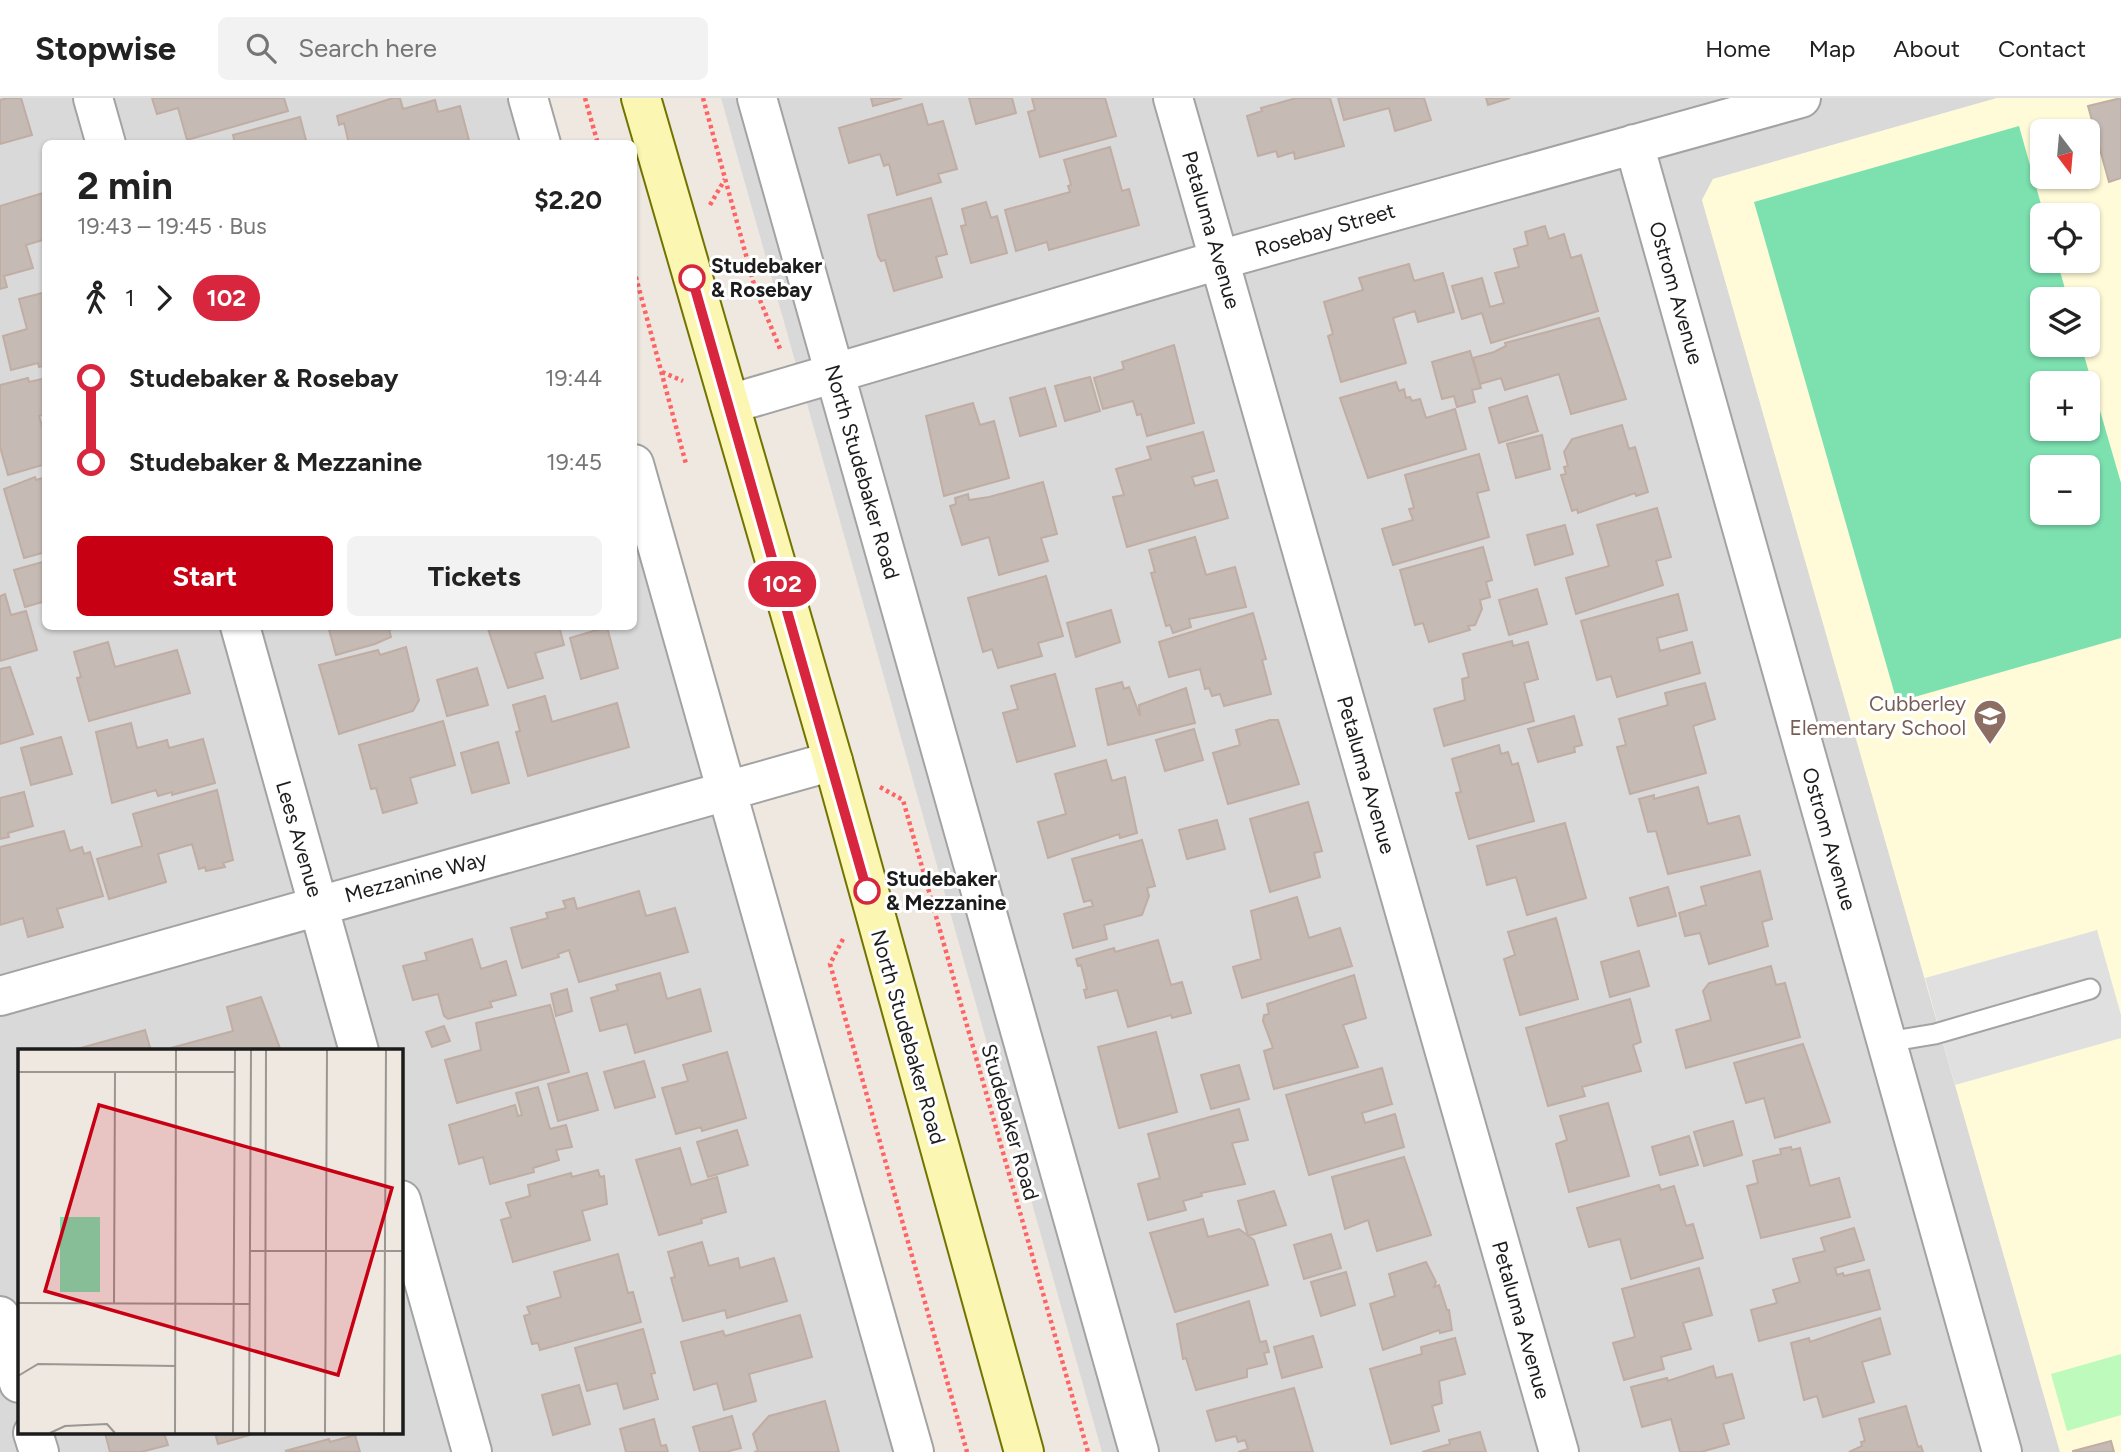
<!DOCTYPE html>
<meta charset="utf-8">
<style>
body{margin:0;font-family:Figtree,sans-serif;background:#f2f2f2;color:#222;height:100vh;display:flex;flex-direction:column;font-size:26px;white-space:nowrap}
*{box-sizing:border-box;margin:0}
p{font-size:23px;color:#767676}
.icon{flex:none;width:38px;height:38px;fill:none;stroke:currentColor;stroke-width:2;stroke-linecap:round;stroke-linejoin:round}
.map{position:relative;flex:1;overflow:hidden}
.sheet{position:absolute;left:42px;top:42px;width:595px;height:490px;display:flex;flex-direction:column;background:#fff;border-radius:10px;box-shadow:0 2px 5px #0004}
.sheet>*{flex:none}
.badge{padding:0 14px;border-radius:23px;font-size:24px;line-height:46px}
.needle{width:46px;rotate:164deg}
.fabs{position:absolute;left:2030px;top:21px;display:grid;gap:14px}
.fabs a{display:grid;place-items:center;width:70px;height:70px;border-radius:10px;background:#fff;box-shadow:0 2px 5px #0004;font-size:35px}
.map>.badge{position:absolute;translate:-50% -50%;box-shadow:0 0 0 4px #fff}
.legs{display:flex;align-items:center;gap:10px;height:77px;padding:0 35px;font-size:23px}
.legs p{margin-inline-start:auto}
.summary{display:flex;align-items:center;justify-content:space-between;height:119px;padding:0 35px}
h1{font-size:38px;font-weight:700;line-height:52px}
.button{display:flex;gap:14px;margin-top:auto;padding:14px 35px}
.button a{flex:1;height:80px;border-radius:10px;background:#c80014;color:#fff;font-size:28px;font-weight:700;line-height:80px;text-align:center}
.button a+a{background:#f2f2f2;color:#222}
ul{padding:0 35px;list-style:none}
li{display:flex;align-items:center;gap:24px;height:84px;font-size:26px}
li i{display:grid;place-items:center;width:10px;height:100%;margin:0 9px;background:currentColor}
li i::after{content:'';width:18px;height:18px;margin:-9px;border:5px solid;border-radius:50%;background:#fff}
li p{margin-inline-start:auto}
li:first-child i{background:linear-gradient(#0000 50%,currentColor 0)}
li:last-child i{background:linear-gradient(currentColor 50%,#0000 0)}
header{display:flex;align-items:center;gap:42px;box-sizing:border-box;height:98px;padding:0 35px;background:#fff;border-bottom:2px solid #e0e0e0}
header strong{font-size:33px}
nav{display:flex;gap:38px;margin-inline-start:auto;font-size:24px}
.search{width:490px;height:63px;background:#f2f2f2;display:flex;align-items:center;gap:18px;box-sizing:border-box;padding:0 24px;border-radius:10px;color:#767676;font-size:26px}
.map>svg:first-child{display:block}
.residential{fill:#dad9d9;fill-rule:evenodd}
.education{fill:#fffbd9;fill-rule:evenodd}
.park{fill:#bdfabb}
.pitch{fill:#7ce0af;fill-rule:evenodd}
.parking{fill:#e0e0e0}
.building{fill:#c5bab4;stroke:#c0ada3;stroke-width:2}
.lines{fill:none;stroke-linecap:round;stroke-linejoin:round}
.service-casing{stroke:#a3a3a3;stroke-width:23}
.minor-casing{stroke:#a3a3a3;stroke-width:42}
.secondary-casing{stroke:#727402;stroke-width:42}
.path{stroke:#fd6463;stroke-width:4.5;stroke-dasharray:3.5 3.5;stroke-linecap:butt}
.service{stroke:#fff;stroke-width:19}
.minor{stroke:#fff;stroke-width:38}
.secondary{stroke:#fbf7b2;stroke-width:38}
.line-1-casing{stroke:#fff;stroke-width:16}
.line-1{stroke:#d7263d;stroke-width:10}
.stop-1-dot{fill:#fff;stroke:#d7263d;stroke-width:3.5}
.labels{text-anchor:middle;stroke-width:6;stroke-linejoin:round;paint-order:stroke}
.street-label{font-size:21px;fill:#1c1c1c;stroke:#fff}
.stop-label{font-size:21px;font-weight:bold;fill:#1c1c1c;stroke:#fff;text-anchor:start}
.education-label{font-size:21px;fill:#785e54;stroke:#fff;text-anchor:end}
.inset-road{fill:none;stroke:#9a9692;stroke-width:2}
.view{fill:#c80014;fill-opacity:0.15;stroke:#c80014;stroke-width:3.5}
.inset-edge{fill:none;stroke:#1c1c1c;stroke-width:3.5}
</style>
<header>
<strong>Stopwise</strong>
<div class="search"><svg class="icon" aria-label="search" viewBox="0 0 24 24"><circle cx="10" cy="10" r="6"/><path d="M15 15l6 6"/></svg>Search here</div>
<nav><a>Home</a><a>Map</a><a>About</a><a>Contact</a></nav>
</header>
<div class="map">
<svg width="2121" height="1354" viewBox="0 0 2121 1354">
<rect width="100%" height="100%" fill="#eee8e1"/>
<path class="residential" d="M0,0H515L528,45L46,46V528H634V397L920,1354H0ZM19,953H401V1335H19Z
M721,0H1997L1713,81L1702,102L2060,1354H1102Z"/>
<path class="education" d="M1997,0H2121V1354H2060L1702,102L1713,81ZM2042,33H2088V79H2042ZM2042,117H2088V163H2042ZM2042,201H2088V247H2042ZM2042,285H2088V331H2042ZM2042,369H2088V415H2042Z"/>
<path class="park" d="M2121,1256V1317L2067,1333L2051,1276Z"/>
<path class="pitch" d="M2019,28L2044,117L2042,163H2057L2068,201H2042V247H2081L2121,385V540L1897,604L1754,104ZM2042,285H2088V331H2042ZM2042,369H2088V415H2042Z"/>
<path class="parking" d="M2097,832L2121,917V940L1955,987L1925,880Z"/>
<path class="building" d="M7,0H21L32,37L0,46V2Z
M152,0H284L288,13L187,42L178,10L157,16Z
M393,0H400L403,11L435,2L438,14L460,8L470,46H349L344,25L339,27L337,18Z
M871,0H902L873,8Z
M969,0H1012L1016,15L976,26Z
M1032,0H1105L1116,38L1040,59L1028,14L1035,12Z
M1296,0H1330L1344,48L1295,61L1294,54L1278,59L1276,53L1258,58L1247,18L1262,13L1261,10Z
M1338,0H1424L1431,22L1395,33L1389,10L1344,22Z
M1486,0H1510L1488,7Z
M2121,0V80L2109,84L2088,8Z
M922,6L928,27L943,23L957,71L938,76L941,84L897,97L889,66L884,68L880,56L849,65L839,30Z
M300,19L307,46H235L233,37Z
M1110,49L1122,93L1129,91L1139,127L1049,152L1047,144L1016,153L1005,112L1070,94L1068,88L1071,87L1064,62Z
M46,94V141L26,147L33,170L4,178L7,189L0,191V108Z
M931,100L947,156L936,159L942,179L894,193L885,162L881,163L878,158L868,117Z
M986,104L991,120L997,118L1007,155L971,165L961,128L966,127L962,111Z
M1545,128L1549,141L1564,136L1571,160L1581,157L1598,213L1491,245L1482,215L1462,221L1452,188L1482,180L1490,209L1504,205L1495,175L1519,169L1514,151L1528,147L1525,134Z
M1409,166L1414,183L1443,175L1454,214L1418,224L1415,213L1393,220L1406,265L1341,284L1328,238L1333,236L1324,204L1363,192L1359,180Z
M46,194V267L39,269L38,265L11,272L3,238L27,231L19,201Z
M1599,220L1626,301L1571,316L1559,276L1505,292L1501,280L1480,286L1473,260L1494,254L1506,248L1505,245Z
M1174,247L1194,325L1147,338L1141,316L1137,317L1133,303L1103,311L1094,280L1124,271L1122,264Z
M1470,253L1481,290L1472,292L1475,304L1457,309L1454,298L1442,301L1432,264Z
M1090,279L1100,313L1065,323L1055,288Z
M28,280L29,284L46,280V316L39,318L46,341V366L8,377L0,349V287Z
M1396,284L1399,293L1404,291L1406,300L1410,299L1412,303L1420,301L1426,320L1455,311L1466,351L1368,380L1340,300Z
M1045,290L1056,328L1020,338L1010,300Z
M1527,298L1538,333L1499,345L1489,310Z
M973,305L980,327L994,323L1009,380L944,398L926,318Z
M1622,327L1629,351L1635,349L1648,394L1636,398L1635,395L1578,415L1577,411L1572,413L1561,377L1566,376L1564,369L1568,368L1564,354L1572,341Z
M1203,334L1214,373L1192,379L1195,388L1217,382L1228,420L1127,449L1113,399L1124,397L1116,371L1151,361L1147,349Z
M1542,337L1550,371L1516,380L1507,346Z
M1479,356L1489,392L1477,395L1489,439L1393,467L1382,431L1413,422L1409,411L1414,410L1405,377Z
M35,379L36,382L46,379V454L24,460L4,391Z
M1043,384L1057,436L1041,440L1048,463L999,477L989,439L962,447L950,408L956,406L955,400L968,396L969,402L989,399Z
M1657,410L1671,459L1656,463L1663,487L1576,516L1566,480L1609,468L1597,427Z
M1565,427L1573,456L1535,467L1527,437Z
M1195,439L1206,477L1235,469L1246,509L1189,521L1191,529L1173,535L1170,527L1166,528L1151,475L1155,474L1149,452Z
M1483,449L1492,482L1486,484L1490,499L1480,502L1482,511L1475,527L1468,528L1470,532L1429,544L1423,525L1415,527L1400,472Z
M46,463V503L25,509L14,472Z
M1046,478L1063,538L1038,545L1042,558L998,570L992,551L983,554L968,500Z
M1537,491L1547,526L1509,537L1499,502Z
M5,496L11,517L26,513L37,552L0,563V498Z
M1678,496L1687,532L1657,540L1660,553L1692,544L1700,575L1617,599L1611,578L1597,582L1581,523Z
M1111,512L1120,544L1076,559L1067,525Z
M1253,515L1266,561L1262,562L1271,596L1224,608L1220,596L1212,598L1209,590L1205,591L1200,571L1169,579L1159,544Z
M328,528H403L389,532L391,539L375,546L336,557Z
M487,528H559L564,547L535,555L543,580L508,590Z
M607,529L618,570L581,581L570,540Z
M1512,543L1513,548L1528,544L1538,581L1524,585L1534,623L1444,648L1434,611L1465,602L1462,581L1469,579L1463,556Z
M108,544L115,569L177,552L190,595L89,623L77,580L81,579L74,554Z
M406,549L419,602L413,613L339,636L319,567L378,552L380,557Z
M10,569L33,636L0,646V571Z
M477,570L488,607L447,618L437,582Z
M1055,576L1075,648L1017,664L1003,615L1018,611L1011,588Z
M1122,584L1124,591L1129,589L1140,618L1139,607L1186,590L1195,625L1108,647L1096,591Z
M1705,585L1715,621L1693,628L1706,675L1630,696L1617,649L1626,647L1619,621L1668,607L1665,595Z
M545,598L552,624L617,605L629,649L528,678L516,634L520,633L513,607Z
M1574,618L1582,647L1574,649L1575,654L1538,664L1528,631Z
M1270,622H1278L1299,686L1228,706L1213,655L1240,647L1236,632Z
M443,623L455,667L410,680L417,705L383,715L376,690L371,691L359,647Z
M131,625L137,650L167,642L169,650L203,641L215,685L172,697V694L158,698L156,692L112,705L96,634Z
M1194,631L1203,662L1165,673L1156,642Z
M61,639L72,676L31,687L21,650Z
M498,644L509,685L472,695L461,655Z
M1499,647L1501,656L1508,654L1512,667L1518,665L1534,723L1469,741L1456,695L1461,694L1452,661Z
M1106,662L1112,683L1125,679L1137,735L1120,740L1119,736L1048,760L1038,724L1066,716L1055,676Z
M1698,689L1708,726L1739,718L1750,757L1668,776L1656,733L1648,734L1639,701L1654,697V701Z
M217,692L233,762L223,765L225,769L206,773L205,769L199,771L192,746L158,756L166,784L109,801L97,761L142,748L133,716Z
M24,694L33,728L8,735L9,739L0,741V700Z
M1308,704L1322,753L1314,755L1320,779L1270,794L1250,721Z
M1217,722L1225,751L1187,761L1179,732Z
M1565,725L1586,800L1527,817L1516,779L1487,787L1477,748Z
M64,733L70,753L82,749L84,756L90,754L103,798L57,811L63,829L28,839L23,820L0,827V749Z
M1142,742L1155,788L1147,790L1149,798L1142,817L1104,827L1107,841L1073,850L1064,816L1093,808L1091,802L1084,804L1072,761Z
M1760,773L1772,821L1762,824L1768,848L1709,866L1700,835L1685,838L1679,815L1706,807L1701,789Z
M1668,789L1676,818L1638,828L1630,800Z
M639,793L646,818L675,810L688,854L579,884L569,852L558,856L559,859L522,870L511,830L548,820L546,815L566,810L563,803L574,800L577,811Z
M1297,799L1309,840L1340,830L1352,868L1242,900L1233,869L1261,861L1251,813Z
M1556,820L1578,901L1520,917L1504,861L1515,857L1508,834Z
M472,841L481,871L506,863L516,897L490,904L492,909L448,921L444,918L438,896L413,902L403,868L427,862L425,855Z
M1158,842L1171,887L1182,884L1191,915L1172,920L1171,917L1128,929L1117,892L1086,900L1084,892L1087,891L1081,867L1078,868L1076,861L1114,850L1115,854Z
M1639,853L1649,888L1610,899L1601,864Z
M1771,868L1776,887L1785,885L1800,939L1686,970L1676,932L1711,922L1703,893L1709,885Z
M660,875L667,901L700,891L711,933L635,955L627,926L600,933L591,900L618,892L616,887Z
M1354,877L1366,920L1343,927L1358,969L1274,991L1264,953L1273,950L1263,923L1264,917L1269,916L1267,906Z
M567,891L572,913L556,918L551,896Z
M261,899L281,953H172L171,950L233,933L227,909Z
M1630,901L1641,944L1633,947L1641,973L1582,989L1585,998L1548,1008L1526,930Z
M550,907L569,974L457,1005L445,962L481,952L476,925Z
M444,928L450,943L432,949L426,934Z
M145,932L151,953H70Z
M1156,934L1177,1014L1119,1030L1098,949Z
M1803,946L1830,1024L1775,1040L1764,1000L1746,1005L1734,965Z
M727,954L746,1020L702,1033L701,1029L676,1036L662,990L688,983L683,967Z
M644,963L655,999L615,1010L604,974Z
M1239,967L1249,1001L1211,1011L1201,977Z
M1382,970L1392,1006L1362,1015L1365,1025L1395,1016L1404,1049L1309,1077L1286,997Z
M587,975L598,1012L558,1023L548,986Z
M538,989L550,1031L566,1027L572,1049L556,1052L559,1062L533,1070L534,1074L490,1086L483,1059L459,1066L449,1027L515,1007L518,1018L522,1017L516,995Z
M1608,1005L1629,1078L1569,1094L1556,1046L1567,1042L1560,1018Z
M1239,1011L1248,1042L1232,1045L1245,1086L1201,1095L1202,1098L1183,1103L1186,1112L1148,1122L1138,1086L1160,1080L1148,1036Z
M1733,1023L1742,1057L1704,1068L1694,1034Z
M737,1032L748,1067L708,1079L697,1044Z
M1689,1038L1698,1067L1660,1077L1652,1049Z
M1791,1049L1792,1052L1800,1050L1810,1088L1839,1080L1850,1119L1761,1140L1747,1088L1758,1085L1753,1063L1781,1056L1780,1051Z
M680,1050L691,1087L717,1079L726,1114L701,1121L702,1125L659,1137L636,1062Z
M1404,1059L1431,1137L1377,1153L1368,1122L1345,1131L1332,1079Z
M598,1072L600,1079L604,1078L607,1106L582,1113L590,1142L513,1164L501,1122L511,1119L506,1105L530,1098L528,1087L571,1075L572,1079Z
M1659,1087L1661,1092L1674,1088L1686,1128L1693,1126L1703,1160L1631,1181L1620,1141L1589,1149L1577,1110Z
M1274,1093L1286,1127L1248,1138L1238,1103Z
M1203,1121L1208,1139L1239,1131L1254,1142L1268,1187L1175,1214L1150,1135Z
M1854,1130L1864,1162L1835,1170L1837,1177L1843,1175L1844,1178L1869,1172L1880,1211L1759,1243L1751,1212L1777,1205L1773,1192L1800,1184L1793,1161L1825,1153L1821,1140Z
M1331,1136L1341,1170L1304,1181L1294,1147Z
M702,1144L709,1168L738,1160L740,1170L774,1160L787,1203L727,1220L725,1212L683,1223L671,1180L675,1179L668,1154Z
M618,1156L628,1195L633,1194L641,1224L540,1252L538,1245L532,1246L524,1218L530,1216L527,1209L561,1199L554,1174Z
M1426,1164L1436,1184L1434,1189L1439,1187L1447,1212H1449L1452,1232L1440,1235L1439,1232L1383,1252L1370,1206L1395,1198L1389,1176Z
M1699,1170L1712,1217L1683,1225L1691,1251L1661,1259L1664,1271L1624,1282L1613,1245L1635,1239L1622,1191Z
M1346,1174L1355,1207L1321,1218L1311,1184Z
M1249,1203L1260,1244L1266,1243L1269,1254L1264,1255L1267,1266L1247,1271V1279L1196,1292L1186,1260L1183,1261L1177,1226Z
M800,1217L812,1259L749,1276L756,1303L724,1312L717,1285L694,1292L681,1244L723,1233L725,1238Z
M1880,1220L1890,1256L1862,1264L1874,1304L1823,1319L1817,1298L1804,1302L1791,1245L1809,1240L1810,1244Z
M643,1231L655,1275L651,1276L658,1301L624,1311L617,1285L587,1293L575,1250Z
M1313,1238L1322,1269L1282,1280L1274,1249Z
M1455,1240L1465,1276L1439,1283L1442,1305L1432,1308L1439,1333L1391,1346L1370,1271L1422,1256L1421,1249Z
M1713,1268L1716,1280L1732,1276L1744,1320L1723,1326L1729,1346L1701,1354H1680L1671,1321L1642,1329L1631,1289L1667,1280L1668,1283Z
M579,1287L590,1326L553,1337L542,1297Z
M1294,1290L1313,1354H1238L1248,1351L1245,1342L1238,1344L1236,1338L1216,1343L1207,1313Z
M825,1303L839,1354H754L758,1353L753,1336L769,1318Z
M1906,1308L1918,1349L1921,1348L1923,1354H1849L1862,1348L1861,1344L1865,1343L1859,1321Z
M732,1318L741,1350L726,1354H700L693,1329Z
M654,1321L661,1348L666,1347L668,1354H626L620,1331Z
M1480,1334L1486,1354H1422L1450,1346L1449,1342Z
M105,1335H164L168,1347L141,1354H110Z
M215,1335H257L218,1346Z
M355,1337L360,1354L285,1353L329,1341L330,1344Z
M2111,1343L2114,1354H2073V1353Z"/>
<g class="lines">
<defs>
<path id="service" d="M1887,944L1935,936L2090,891"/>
<path id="minor" d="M93,0L106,46
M528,0L541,46
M757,0L1139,1354
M1173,0L1559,1354
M1634,46L2002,1354
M730,306L1219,162L1801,0
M634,366L914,1354
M240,528L359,953
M0,898L833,663
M401,1102L472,1354
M0,1218L19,1285
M33,1335L39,1354"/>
<path id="secondary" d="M641,0L833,663L1024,1354"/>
</defs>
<use href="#service" class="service-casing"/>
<use href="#minor" class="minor-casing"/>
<use href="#secondary" class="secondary-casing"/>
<path class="path" d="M585,0L598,46
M703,0L755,190L781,253
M710,107L725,81
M634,172L686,366
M662,274L683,283
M880,689L903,702L1088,1354
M843,841L830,866L967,1354"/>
<use href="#service" class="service"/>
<use href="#minor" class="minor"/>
<use href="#secondary" class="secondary"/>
</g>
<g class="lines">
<defs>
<path id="line-1" d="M692,180L867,793"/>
</defs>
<use href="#line-1" class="line-1-casing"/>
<use href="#line-1" class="line-1"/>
</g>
<defs>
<symbol id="school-pin" viewBox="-11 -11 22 30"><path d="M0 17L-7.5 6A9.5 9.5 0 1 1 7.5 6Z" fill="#8d6e63" stroke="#fff"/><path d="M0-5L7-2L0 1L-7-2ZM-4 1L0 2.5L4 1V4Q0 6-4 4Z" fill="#fff"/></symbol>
</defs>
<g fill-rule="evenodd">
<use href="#school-pin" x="1971" y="599" width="38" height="52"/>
</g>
<g class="stop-1-dot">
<circle cx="692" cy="180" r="12"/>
<circle cx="867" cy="793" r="12"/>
</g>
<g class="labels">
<g class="street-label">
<text transform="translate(1211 132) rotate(74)" y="7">Petaluma Avenue</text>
<text transform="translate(1325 132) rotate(-16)" y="7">Rosebay Street</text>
<text transform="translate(1676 195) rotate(74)" y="7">Ostrom Avenue</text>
<text transform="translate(862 374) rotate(74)" y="7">North Studebaker Road</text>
<text transform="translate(1366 677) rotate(74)" y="7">Petaluma Avenue</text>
<text transform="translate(299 741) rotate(74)" y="7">Lees Avenue</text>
<text transform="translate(1829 741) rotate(74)" y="7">Ostrom Avenue</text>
<text transform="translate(416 779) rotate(-15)" y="7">Mezzanine Way</text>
<text transform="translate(908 939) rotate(74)" y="7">North Studebaker Road</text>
<text transform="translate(1010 1024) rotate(74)" y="7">Studebaker Road</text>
<text transform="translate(1521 1222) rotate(74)" y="7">Petaluma Avenue</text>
</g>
<g class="stop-label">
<text x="711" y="175">Studebaker<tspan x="711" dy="24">&amp; Rosebay</tspan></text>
<text x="886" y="788">Studebaker<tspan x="886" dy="24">&amp; Mezzanine</tspan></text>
</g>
<g class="education-label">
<text x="1966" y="613">Cubberley<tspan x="1966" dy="24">Elementary School</tspan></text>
</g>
</g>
<g transform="translate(18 951)">
<rect width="385" height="385" fill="#eee8e1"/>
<path d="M42,168H82V243H42Z" fill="#7ce0af"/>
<path class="inset-road" d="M0,23H217M231,202H385M0,254L231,255M96,255L97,24M0,327L20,315L158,317M32,384L47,377L89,375L97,384M157,384L158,1M215,384L217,1M231,384L233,1M247,384L248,1M307,384L309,1M366,384L368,1"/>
<path class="view" d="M81,56L374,139L320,326L27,242Z"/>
<rect width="385" height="385" class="inset-edge"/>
</g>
</svg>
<div class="fabs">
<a><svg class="needle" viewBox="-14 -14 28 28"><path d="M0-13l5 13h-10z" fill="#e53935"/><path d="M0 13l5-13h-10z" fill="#767676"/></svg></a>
<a><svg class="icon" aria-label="locate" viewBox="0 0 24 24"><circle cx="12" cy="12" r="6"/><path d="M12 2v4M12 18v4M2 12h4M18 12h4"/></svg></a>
<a><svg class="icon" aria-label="layers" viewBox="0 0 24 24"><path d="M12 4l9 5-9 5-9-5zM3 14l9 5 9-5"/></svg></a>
<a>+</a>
<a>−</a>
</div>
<b class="badge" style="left:782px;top:486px;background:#d7263d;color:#fff">102</b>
<section class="sheet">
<div class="summary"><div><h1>2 min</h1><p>19:43 – 19:45 · Bus</p></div><b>$2.20</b></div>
<div class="legs"><svg class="icon" aria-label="walk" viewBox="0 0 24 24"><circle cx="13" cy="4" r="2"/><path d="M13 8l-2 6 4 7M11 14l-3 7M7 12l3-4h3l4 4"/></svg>1<svg class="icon" aria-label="forward" viewBox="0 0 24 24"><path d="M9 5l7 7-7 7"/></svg><b class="badge" style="background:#d7263d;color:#fff">102</b></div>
<ul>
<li><i style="color:#d7263d"></i><b>Studebaker &amp; Rosebay</b><p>19:44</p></li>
<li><i style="color:#d7263d"></i><b>Studebaker &amp; Mezzanine</b><p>19:45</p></li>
</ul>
<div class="button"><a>Start</a><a>Tickets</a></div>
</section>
</div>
